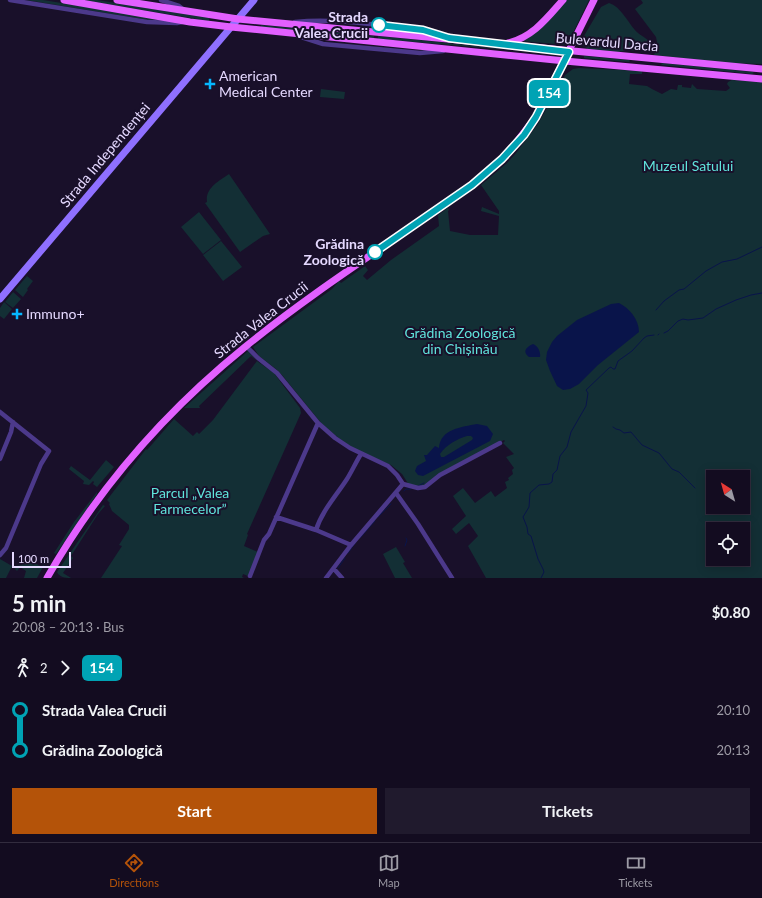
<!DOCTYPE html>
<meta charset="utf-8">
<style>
body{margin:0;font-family:Lato,sans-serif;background:#201a2d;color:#f1f3f6;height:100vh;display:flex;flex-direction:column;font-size:15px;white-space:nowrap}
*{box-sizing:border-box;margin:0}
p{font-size:13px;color:#9d9ba5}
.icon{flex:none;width:22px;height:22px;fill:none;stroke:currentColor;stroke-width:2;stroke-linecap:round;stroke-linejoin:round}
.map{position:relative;height:578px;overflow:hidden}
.side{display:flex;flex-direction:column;background:#130c20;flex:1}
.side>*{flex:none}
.badge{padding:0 8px;border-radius:6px;font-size:14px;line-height:26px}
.needle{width:26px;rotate:323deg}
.buttons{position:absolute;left:706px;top:470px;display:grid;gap:8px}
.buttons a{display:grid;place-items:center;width:44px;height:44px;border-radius:0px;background:#130c20;box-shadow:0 2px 10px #0003,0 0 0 1px #322c3e;font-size:20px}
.scale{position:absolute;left:12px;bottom:10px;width:59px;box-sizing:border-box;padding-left:4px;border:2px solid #e5d9ff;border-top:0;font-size:11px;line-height:14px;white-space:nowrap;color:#e5d9ff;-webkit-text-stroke:3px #19102a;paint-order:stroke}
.map>.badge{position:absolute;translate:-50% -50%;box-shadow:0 0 0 2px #fff}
.legs{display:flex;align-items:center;gap:6px;height:44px;padding:0 12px;font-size:13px}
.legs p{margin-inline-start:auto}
.overview{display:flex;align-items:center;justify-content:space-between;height:68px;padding:0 12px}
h1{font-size:22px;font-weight:700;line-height:30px}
.button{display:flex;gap:8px;margin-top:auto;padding:8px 12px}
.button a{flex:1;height:46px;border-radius:0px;background:#b45309;color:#fff;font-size:16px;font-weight:700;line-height:46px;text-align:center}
.button a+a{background:#201a2d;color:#f1f3f6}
ul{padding:0 12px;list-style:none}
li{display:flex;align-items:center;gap:14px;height:40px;font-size:15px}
li i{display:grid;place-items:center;width:6px;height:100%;margin:0 5px;background:currentColor}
li i::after{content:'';width:10px;height:10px;margin:-5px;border:3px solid;border-radius:50%;background:#130c20}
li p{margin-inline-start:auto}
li:first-child i{background:linear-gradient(#0000 50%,currentColor 0)}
li:last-child i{background:linear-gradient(currentColor 50%,#0000 0)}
.tab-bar{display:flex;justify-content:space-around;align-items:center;height:56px;border-top:1px solid #322c3e;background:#130c20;font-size:11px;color:#9d9ba5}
.tab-bar a{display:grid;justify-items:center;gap:2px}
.tab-bar .on{color:#b45309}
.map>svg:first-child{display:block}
.green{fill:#132f35;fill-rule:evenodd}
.water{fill:#09144a;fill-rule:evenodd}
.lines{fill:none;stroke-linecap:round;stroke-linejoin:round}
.stream{stroke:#09144a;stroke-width:1}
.minor{stroke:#4c398b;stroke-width:4.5}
.secondary{stroke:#8f70ff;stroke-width:7}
.primary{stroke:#e260ff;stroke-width:7}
.line-1-casing{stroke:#fff;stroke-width:9}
.line-1{stroke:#00a3b4;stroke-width:6}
.stop-1-dot{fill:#fff;stroke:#00a3b4;stroke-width:2}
.poi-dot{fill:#05b7ff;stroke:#19102a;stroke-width:1.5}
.labels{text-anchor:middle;stroke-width:4;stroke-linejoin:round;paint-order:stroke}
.stop-label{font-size:14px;font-weight:bold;fill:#e5d9ff;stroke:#19102a;text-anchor:end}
.street-label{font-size:14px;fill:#e5d9ff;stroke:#19102a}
.poi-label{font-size:14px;fill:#e5d9ff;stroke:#19102a;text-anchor:start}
.park-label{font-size:14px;fill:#60e4dc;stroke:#19102a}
</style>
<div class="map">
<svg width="762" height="578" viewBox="0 0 762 578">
<rect width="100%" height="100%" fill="#19102a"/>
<path class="green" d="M26,0H43L160,19V20H148Z
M82,0H97L209,18V21Z
M566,0H589L567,45L522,41Z
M641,0H762V64L729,63L654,55L658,47L656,37L635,9L643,3Z
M609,3C622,7 628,24 638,33C643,37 649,39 652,46L650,50L645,52L627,50L618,52L587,50V48L583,46L581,41L601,7Z
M261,25L374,36V38L261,27Z
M378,36L497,48L498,49L378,39Z
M584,56L629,60L630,61L629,62L584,58Z
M662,63L753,72L754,73L752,74L662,65L661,64Z
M579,68L642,71V74H630L629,84L647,86L652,89L662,94L671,89L677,90L678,85H682V87L691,88L692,84L697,89L726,91L730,88L727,84L728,82L732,80L762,82V578H486L468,546L478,536L469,523L456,534L452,529L466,516L453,496L463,488L475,503L491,491L495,497L507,488L505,482L509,480L508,478L513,474L512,470L514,468L506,457L514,454L503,443L505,441L504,440L427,484L419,487L409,485L402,474L391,465L356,450L341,440L322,424L282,375L276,369L259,356L253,347L332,289L339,281L341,283L365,266L368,270L363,276L367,280L391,260L439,226L438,215L448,208L449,210L448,211L450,231L470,235H498L499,216L481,211L482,207L499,214V211L481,185L507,163L516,153L538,124L565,75L573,69ZM713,477H743V507H713ZM713,529H743V559H713Z
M321,89L345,92L344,99L320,97Z
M229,174L270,234L263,236L240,252L205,203L207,202C205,188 219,181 229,174Z
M199,212L221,240L203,254L181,227Z
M221,241L242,267L223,281L203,255Z
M27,276L33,281L27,289L28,290L23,297L15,290Z
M13,292L21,299L13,308L5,302Z
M4,302L12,309L4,319L0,316V308Z
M248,351L257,361L274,373L300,408L301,413L247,534L248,535L244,546L258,552L248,576L243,574L242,577L244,578H101L122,546L119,545L129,529V525L112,511L109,504L110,503L107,500L146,449L147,450L174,419L193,436L197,432L199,434L213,420L257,361L251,356L199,406L200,408H184Z
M106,460L114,467L97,487L93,484L94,482L93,481L89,485L83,484L84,481L69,469L71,466L90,480Z
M97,492V494L56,554L54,553L74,522Z
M103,505L105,506L98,514L71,556L73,558L63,573L71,578C65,578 59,577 57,572Z
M396,547L405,562L403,563L412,578H395L383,554Z
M50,554L37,578H24L26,571L20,567L17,571L15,569L16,566L21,565L27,561L32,564L33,562L42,567Z
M0,559L12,566L6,578H0Z"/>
<path class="water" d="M619,303C629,308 639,319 639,332L598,365L579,384L570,389L563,390L557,386L550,371L546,360L547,352L552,342L557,336L577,320L611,304Z
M533,344C538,346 541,352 540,357H529C522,352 526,347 533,344Z
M477,424L487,426L493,434L490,441L423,476L418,475L415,471L417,466L426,461L424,455H427L435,446L439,448C440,429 462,427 477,424ZM467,436H471L473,438L472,440L444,457H441L440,454C446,445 457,439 467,436Z"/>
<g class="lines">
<path class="stream" d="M656,310L664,301L679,290L684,289L706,271L722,262L737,259L762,247
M664,333L668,331L678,321L683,319L688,320L703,318L716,309L736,300L751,295L762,293
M658,335L659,334
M613,427L616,429L620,430L624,433L631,432L642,445L659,453L672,469L679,472L695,488
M418,486L424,483
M404,491L406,489H411
M378,517L391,504
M360,538L375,521
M405,546L407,540L406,538
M348,553L356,542
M338,568L345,558
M541,578L544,572L543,569L538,559L531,536L528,534L527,527L523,517L529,507L530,493L539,485L549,484L552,482L553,474L557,470L560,456L567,447L571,432L586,406L588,393L586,390L609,368L611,367L613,369H615L618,361L632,351L644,338L647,336L654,335"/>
<path class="minor" d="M10,0L147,22L177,23L182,22
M161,0L179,6L184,10
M295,22C324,19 352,22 380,25C402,27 423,28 444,36
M298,36L323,44L420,53L443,51
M246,346L258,358L277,373L318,423L326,430L335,438L350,448L388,466L397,475L403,484
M0,412L49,451L41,464L6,548L0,555
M0,459L11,432L13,422
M403,484L418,488L425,487L440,475L500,443
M396,493L418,524L452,578
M276,517L316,530L351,545
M316,530C322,511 336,496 347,479C352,471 356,462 361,454
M334,569L342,578
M250,576L264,540L269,534L318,423
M326,578L351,545L403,484"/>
<path class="secondary" d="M0,299L254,0"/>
<path class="primary" d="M64,0L190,22L231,27L565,61L762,79
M117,0L238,19L762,69
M508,43C533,37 547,18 563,0
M47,578C97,490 166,411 245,347C317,288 397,239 472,185L502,159L512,148L536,117L594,0"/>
</g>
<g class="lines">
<defs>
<path id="line-1" d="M375,252L472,185L502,159L524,135L536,117L569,52L449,38L423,30L379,25"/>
</defs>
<use href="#line-1" class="line-1-casing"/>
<use href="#line-1" class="line-1"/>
</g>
<g class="stop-1-dot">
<circle cx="379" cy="25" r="7"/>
<circle cx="375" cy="252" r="7"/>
</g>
<g class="poi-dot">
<path d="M208 78h4v4h4v4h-4v4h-4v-4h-4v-4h4z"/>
<path d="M15 308h4v4h4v4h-4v4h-4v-4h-4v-4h4z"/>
</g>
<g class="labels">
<g class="stop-label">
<text x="368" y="22">Strada<tspan x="368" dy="16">Valea Crucii</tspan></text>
<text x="364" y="249">Grădina<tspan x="364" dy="16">Zoologică</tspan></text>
</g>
<g class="street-label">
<text transform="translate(607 42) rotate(5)" y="5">Bulevardul Dacia</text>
<text transform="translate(105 155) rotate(-50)" y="5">Strada Independenței</text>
<text transform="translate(261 320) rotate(-38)" y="5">Strada Valea Crucii</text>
</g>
<g class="poi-label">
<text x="219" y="81">American<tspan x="219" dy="16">Medical Center</tspan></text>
<text x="26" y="319">Immuno+</text>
</g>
<g class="park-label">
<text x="688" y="171">Muzeul Satului</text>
<text x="460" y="338">Grădina Zoologică<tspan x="460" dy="16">din Chișinău</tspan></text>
<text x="190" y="498">Parcul „Valea<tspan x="190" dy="16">Farmecelor”</tspan></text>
</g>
</g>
</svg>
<div class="buttons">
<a><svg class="needle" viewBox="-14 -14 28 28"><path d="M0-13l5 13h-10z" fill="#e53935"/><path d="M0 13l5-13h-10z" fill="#9d9ba5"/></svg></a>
<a><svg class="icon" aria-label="locate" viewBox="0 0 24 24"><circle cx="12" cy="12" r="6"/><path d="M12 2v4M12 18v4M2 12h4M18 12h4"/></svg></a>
</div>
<div class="scale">100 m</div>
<b class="badge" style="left:549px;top:93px;background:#00a3b4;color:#fff">154</b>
</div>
<section class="side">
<div class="overview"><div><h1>5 min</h1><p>20:08 – 20:13 · Bus</p></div><b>$0.80</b></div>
<div class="legs"><svg class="icon" aria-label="walk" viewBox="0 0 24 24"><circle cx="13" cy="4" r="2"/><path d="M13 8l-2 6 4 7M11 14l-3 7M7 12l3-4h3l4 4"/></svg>2<svg class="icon" aria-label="forward" viewBox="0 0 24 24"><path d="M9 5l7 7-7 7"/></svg><b class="badge" style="background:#00a3b4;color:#fff">154</b></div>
<ul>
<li><i style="color:#00a3b4"></i><b>Strada Valea Crucii</b><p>20:10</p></li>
<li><i style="color:#00a3b4"></i><b>Grădina Zoologică</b><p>20:13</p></li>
</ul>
<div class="button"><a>Start</a><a>Tickets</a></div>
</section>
<nav class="tab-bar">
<a class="on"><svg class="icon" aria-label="directions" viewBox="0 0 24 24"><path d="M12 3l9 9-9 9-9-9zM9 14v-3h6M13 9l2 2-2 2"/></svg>Directions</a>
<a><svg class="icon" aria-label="map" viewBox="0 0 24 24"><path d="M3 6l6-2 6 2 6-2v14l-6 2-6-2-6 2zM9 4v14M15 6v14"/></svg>Map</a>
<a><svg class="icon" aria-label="tickets" viewBox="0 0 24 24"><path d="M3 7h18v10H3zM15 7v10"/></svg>Tickets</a>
</nav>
